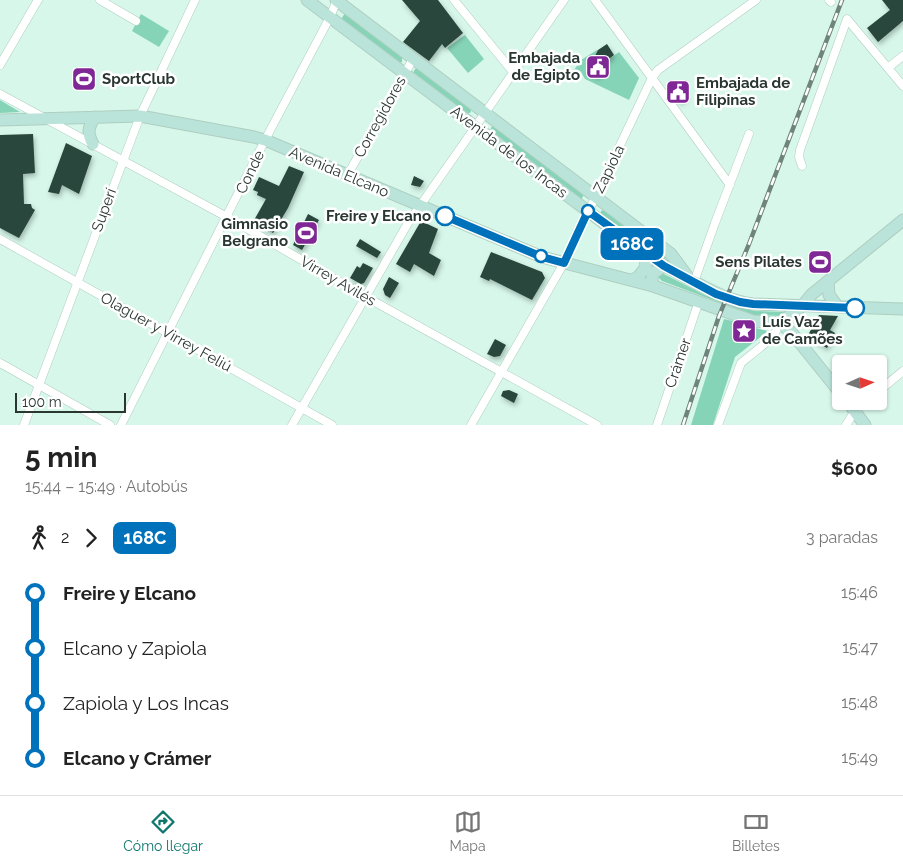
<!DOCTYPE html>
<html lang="es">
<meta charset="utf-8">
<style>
body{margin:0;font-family:Raleway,sans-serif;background:#f6f6f6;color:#222;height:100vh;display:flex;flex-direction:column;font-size:19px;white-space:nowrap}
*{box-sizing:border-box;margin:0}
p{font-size:16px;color:#767676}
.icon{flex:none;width:28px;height:28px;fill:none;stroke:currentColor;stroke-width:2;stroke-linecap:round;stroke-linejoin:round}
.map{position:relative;height:425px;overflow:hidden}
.side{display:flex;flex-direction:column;background:#fff;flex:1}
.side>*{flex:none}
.badge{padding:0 10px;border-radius:8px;font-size:18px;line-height:32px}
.needle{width:32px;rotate:87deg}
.tools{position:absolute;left:832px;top:355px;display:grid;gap:10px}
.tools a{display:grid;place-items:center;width:55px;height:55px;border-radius:5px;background:#fff;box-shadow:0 1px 4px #0004;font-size:25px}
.scale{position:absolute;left:15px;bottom:12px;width:111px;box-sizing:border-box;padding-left:5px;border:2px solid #293631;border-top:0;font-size:14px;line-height:18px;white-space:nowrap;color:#293631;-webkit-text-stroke:4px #fff;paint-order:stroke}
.map>.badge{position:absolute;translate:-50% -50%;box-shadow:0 0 0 2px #fff}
.legs{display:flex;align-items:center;gap:8px;height:55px;padding:0 25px;font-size:16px}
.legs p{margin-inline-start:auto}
.overview{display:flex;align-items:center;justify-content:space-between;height:85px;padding:0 25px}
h1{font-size:28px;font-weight:700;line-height:38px}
ul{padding:0 25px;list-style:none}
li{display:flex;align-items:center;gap:18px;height:55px;font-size:19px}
li i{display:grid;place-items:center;width:8px;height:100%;margin:0 6px;background:currentColor}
li i::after{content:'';width:12px;height:12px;margin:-6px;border:4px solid;border-radius:50%;background:#fff}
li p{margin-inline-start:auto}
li:first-child i{background:linear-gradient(#0000 50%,currentColor 0)}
li:last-child i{background:linear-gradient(currentColor 50%,#0000 0)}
.tab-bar{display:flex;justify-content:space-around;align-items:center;height:70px;border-top:1px solid #e0e0e0;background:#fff;font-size:14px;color:#767676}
.tab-bar a{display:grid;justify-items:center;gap:2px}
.tab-bar .current{color:#0f766e}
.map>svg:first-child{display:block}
.green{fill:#86d4b8}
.building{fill:#2a463c;filter:url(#shadow)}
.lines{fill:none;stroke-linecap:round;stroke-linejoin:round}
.street-casing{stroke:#afcec1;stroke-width:9}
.secondary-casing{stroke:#afcec1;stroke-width:13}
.street{stroke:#fff;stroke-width:8}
.secondary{stroke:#bae4d9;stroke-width:11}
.rail-casing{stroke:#6f847c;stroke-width:4.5}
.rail{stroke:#fff;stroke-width:2.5;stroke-dasharray:8;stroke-linecap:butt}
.line-1-casing{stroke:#fff;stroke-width:11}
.line-1{stroke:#0072bc;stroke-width:8}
.stop-1-dot{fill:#fff;stroke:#0072bc;stroke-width:2.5}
.labels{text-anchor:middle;stroke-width:5;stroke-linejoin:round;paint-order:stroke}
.poi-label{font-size:15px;font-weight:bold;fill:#293631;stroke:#fff;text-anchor:end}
.street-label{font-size:15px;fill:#293631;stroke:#fff}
.stop-label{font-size:15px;font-weight:bold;fill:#293631;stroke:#fff;text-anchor:end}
</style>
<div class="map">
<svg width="903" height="425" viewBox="0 0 903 425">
<defs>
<filter id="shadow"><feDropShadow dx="1.5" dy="3" stdDeviation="2.5" flood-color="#0004"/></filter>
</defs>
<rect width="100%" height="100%" fill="#d7f7ea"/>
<path class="green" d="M345,13L402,56V62L397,64L340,21Z
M141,14L169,31L159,47L132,31Z
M465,35L484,59L468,73L447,48Z
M597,50H598L587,70L598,77L606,61L619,52L639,78L629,100L585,79L582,74L574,70L581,60Z
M415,69H418L470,106L471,112L468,114L413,73Z
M0,100L20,112L0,113Z
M495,125L585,193L581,200L490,131L492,126Z
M604,210L667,257L665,259L655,255L600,215L601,211Z
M662,273L705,295L731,305L755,311L789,312L781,316L753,315L662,281L657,276Z
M724,319L741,323V327L749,330L751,327L768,331L735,357L713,425H691Z"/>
<path class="building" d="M402,0H438L463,33L445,48L442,44L429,61L403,42L420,21Z
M882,0H903V21L878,42L867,28L890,10Z
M607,44L614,55L606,61L598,77L587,71L598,50Z
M677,85L687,96L680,102L670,89Z
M33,134L35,173L23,174L24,204H31L32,208L35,210L19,238L0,228V135Z
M66,143L92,156L79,194L62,185L59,194L48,192Z
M289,166L304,172L288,208L273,233L253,222L266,199L257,195L258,192L253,190L259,177L279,186Z
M414,176L424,181L420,187L411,185Z
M308,214L319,220L302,250L293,245Z
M421,221L438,229L429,253L441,260L434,276L414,264L410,272L396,264Z
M360,239L381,252L377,258L356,246Z
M491,252L542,272L545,278L532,300L490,279L489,281L480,277Z
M363,263L373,268L364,283L361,284L350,278L357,266L360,268Z
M389,277L399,283L390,298L385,295L383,289Z
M819,315L838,316L830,330L835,333L827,348L807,337Z
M495,339L506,345L500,356L494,357L487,354Z
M509,390L518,394L514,403L501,396L503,391Z"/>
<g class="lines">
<defs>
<path id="street" d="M100,0L136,21
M454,0L513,72
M595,0L730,185
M829,0L831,2
M0,65L38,0
M889,67L903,56
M0,94L227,217L366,297L597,425
M802,166L799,157L800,150L847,19L903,86
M347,176L413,59
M0,239L332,425
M694,282L715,223L749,134
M0,363L110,425
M879,391L903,371
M24,425L140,116L195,0
M121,425L265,140L330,17L337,0
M292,425L408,223L564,0
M471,425L564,263L652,78L658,70L756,0
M657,425L699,301
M718,425L741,363L773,337L780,323
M846,425L855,411L866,401"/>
<path id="secondary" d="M307,0L645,254C659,263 674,271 689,279C710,290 729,301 753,304L903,309
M336,0L671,254L688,277
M0,120L140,116L254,137L265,140L542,257L653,286L753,321L780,323
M93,144C87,133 88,127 95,117
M632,280L638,277L646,267L645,254
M828,281L829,295L838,307
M653,286L652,278L653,273L664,266
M780,323L802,306L811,295L903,220
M780,323L792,333L841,394
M847,401L865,425"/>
</defs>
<use href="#street" class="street-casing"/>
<use href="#secondary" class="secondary-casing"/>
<use href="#street" class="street"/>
<use href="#secondary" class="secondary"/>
<defs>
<path id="rail" d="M683,425L719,316L749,244L842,0"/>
</defs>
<use href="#rail" class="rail-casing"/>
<use href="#rail" class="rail"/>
</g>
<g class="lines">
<defs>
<path id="line-1" d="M445,216L542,257L564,263L588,211L664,266L716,294L740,302L753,304L855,308"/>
</defs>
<use href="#line-1" class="line-1-casing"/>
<use href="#line-1" class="line-1"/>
</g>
<defs>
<symbol id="civic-square" viewBox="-11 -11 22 22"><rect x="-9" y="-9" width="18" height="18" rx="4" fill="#7f2794" stroke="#fff"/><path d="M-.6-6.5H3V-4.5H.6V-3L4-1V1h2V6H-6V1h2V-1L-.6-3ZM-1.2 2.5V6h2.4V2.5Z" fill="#fff"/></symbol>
<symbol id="stadium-square" viewBox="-11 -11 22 22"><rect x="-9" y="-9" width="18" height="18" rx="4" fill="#7f2794" stroke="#fff"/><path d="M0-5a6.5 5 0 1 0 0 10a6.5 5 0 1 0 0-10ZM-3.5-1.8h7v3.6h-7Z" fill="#fff"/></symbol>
<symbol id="sight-square" viewBox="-11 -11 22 22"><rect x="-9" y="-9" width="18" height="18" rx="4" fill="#7f2794" stroke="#fff"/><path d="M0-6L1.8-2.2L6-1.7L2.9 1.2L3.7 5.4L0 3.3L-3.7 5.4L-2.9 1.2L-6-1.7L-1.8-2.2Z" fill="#fff"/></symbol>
</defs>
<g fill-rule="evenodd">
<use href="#civic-square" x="584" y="53" width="28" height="28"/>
<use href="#stadium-square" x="70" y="65" width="28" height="28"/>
<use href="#civic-square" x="664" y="78" width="28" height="28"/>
<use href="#stadium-square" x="292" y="219" width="28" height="28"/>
<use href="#stadium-square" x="806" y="248" width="28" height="28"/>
<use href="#sight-square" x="730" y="317" width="28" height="28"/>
</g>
<g class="stop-1-dot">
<circle cx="588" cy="211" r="6"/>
<circle cx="445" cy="216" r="9"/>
<circle cx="541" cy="256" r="6"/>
<circle cx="855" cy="308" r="9"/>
</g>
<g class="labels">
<g class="poi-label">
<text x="580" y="63">Embajada<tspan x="580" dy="17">de Egipto</tspan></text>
<text x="102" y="84" text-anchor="start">SportClub</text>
<text x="696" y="88" text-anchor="start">Embajada de<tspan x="696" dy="17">Filipinas</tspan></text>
<text x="288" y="229">Gimnasio<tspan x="288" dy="17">Belgrano</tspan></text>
<text x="802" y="267">Sens Pilates</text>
<text x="762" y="327" text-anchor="start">Luís Vaz<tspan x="762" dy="17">de Camões</tspan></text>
</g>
<g class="street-label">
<text transform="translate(380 117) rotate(-61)" y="5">Corregidores</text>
<text transform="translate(509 152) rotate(37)" y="5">Avenida de los Incas</text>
<text transform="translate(609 169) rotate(-64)" y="5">Zapiola</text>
<text transform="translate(250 172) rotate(-64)" y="5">Conde</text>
<text transform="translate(339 172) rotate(23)" y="5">Avenida Elcano</text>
<text transform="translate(104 210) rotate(-70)" y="5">Superí</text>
<text transform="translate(338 281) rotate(30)" y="5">Virrey Avilés</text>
<text transform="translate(166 332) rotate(29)" y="5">Olaguer y Virrey Feliú</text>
<text transform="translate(678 363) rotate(-71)" y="5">Crámer</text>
</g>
<g class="stop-label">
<text x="431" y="221">Freire y Elcano</text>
</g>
</g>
</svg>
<div class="tools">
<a><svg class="needle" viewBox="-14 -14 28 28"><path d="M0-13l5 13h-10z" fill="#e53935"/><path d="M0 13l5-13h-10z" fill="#767676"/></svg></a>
</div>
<div class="scale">100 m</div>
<b class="badge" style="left:632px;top:244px;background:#0072bc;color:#fff">168C</b>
</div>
<section class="side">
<div class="overview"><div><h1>5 min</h1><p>15:44 – 15:49 · Autobús</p></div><b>$600</b></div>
<div class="legs"><svg class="icon" aria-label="walk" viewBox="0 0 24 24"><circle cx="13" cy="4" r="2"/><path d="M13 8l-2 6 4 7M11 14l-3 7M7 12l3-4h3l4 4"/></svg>2<svg class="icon" aria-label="forward" viewBox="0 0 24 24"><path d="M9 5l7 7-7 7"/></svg><b class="badge" style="background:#0072bc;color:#fff">168C</b><p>3 paradas</p></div>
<ul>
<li><i style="color:#0072bc"></i><b>Freire y Elcano</b><p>15:46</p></li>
<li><i style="color:#0072bc"></i><span>Elcano y Zapiola</span><p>15:47</p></li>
<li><i style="color:#0072bc"></i><span>Zapiola y Los Incas</span><p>15:48</p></li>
<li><i style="color:#0072bc"></i><b>Elcano y Crámer</b><p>15:49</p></li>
</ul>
</section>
<nav class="tab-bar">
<a class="current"><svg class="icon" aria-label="directions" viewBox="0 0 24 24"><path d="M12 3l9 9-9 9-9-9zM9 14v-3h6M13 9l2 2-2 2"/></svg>Cómo llegar</a>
<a><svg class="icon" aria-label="map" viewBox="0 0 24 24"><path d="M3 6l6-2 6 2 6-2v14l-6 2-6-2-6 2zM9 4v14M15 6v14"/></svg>Mapa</a>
<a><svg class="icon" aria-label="tickets" viewBox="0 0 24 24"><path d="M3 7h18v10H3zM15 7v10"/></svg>Billetes</a>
</nav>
